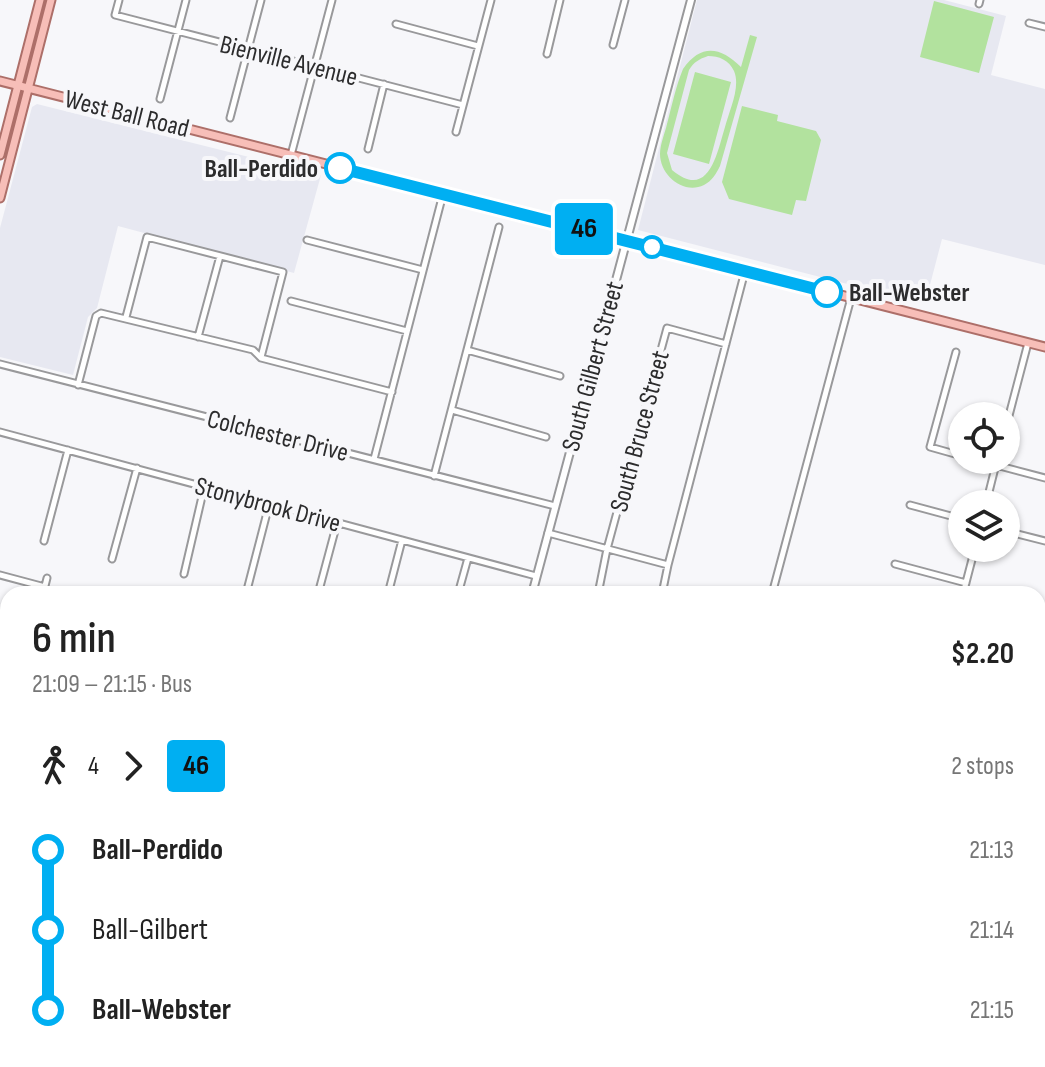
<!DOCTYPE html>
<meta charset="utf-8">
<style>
body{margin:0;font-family:"Sofia Sans Condensed",sans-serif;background:#f6f6f6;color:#222;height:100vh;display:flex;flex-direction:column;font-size:30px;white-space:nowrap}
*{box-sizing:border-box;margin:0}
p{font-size:26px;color:#767676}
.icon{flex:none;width:44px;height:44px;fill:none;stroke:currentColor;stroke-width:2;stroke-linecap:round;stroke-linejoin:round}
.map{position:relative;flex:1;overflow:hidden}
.panel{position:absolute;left:0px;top:586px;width:1046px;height:482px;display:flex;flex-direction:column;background:#fff;border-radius:24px 24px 0 0;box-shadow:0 2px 6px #0004}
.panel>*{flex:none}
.badge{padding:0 16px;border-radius:6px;font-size:28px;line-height:52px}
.controls{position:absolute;left:948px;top:402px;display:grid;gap:16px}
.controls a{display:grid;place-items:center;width:72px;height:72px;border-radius:50%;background:#fff;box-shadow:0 2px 6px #0004;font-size:40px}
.map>.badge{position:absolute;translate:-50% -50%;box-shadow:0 0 0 4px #fff}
.legs{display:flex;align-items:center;gap:12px;height:88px;padding:0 32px;font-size:26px}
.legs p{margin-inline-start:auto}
.summary{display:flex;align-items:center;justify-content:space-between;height:136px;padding:0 32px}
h1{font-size:44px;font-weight:600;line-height:60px}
ul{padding:0 32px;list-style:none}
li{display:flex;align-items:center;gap:28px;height:80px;font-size:30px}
li i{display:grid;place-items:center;width:12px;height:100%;margin:0 10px;background:currentColor}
li i::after{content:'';width:20px;height:20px;margin:-10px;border:6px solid;border-radius:50%;background:#fff}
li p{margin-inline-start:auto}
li:first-child i{background:linear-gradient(#0000 50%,currentColor 0)}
li:last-child i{background:linear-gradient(currentColor 50%,#0000 0)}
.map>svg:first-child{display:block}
.built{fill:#e7e8f1}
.green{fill:#b2e29e;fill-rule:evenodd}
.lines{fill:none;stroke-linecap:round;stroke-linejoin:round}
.street-casing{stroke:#99999b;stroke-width:9}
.secondary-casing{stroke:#99999b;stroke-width:10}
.primary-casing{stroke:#ad6f69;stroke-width:11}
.street{stroke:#fff;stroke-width:5}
.secondary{stroke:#fff;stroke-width:6}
.primary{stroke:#f7beb8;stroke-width:7}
.line-1-casing{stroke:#fff;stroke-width:18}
.line-1{stroke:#00aff2;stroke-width:12}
.stop-1-dot{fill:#fff;stroke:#00aff2;stroke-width:4}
.labels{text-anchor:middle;stroke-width:8;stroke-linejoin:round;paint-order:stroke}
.street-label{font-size:26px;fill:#2c2c2d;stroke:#f7f7fa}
.stop-label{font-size:26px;font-weight:bold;fill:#2c2c2d;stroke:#f7f7fa;text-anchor:end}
</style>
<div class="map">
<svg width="1045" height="1067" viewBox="0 0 1045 1067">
<rect width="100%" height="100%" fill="#f7f7fa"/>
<path class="built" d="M697,0H944L1006,16L991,75L1045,89V265L942,239L925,304L638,230Z
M37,104L321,175L294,273L118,226L97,308L88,317L73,375L0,357V228L32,107Z"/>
<path class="green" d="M934,1L994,17L979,73L920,57Z
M750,35L757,37L720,166C716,174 712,181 704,185C683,195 660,175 660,154C660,144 665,133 667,124C672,105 676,86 683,69C701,43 721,47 741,67ZM708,56C719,56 729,60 734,71C741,87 729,111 725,127C717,153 709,201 672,170L667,153L689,70C694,62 699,59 708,56Z
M695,72L731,82L709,164L673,154Z
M742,106L778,115L777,121L816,131L821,140L806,201L796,200L792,215L729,199L722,182Z"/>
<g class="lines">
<defs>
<path id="street" d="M119,0L115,15L463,105
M979,4L980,0
M1029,23L1045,27
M396,24L478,46
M613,45L625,0
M547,54L560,0
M160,99L186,0
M230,118L261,0
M456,132L491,0
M368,149L384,84
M291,155L332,0
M307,240L423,270
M291,301L407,331
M126,317L147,237L283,272L261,357
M198,337L220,256
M467,350L560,376
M956,352L930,447L962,456
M0,364L555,506
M78,385L96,316L101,313L253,350L261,358L392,392
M452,410L546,437
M1006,427L1028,343
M0,432L536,576
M374,459L443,194
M977,460L1045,478
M434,476L499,227
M986,504L997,460
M910,505L962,519
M1006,531L1045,541
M548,533L668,565
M44,541L68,450
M112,559L137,468
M895,564L966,583
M184,574L204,488
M0,575L45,587
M43,594L47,578
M246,594L269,505
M318,594L337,523
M388,594L402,540
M458,594L468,558
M598,594L607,549L667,328L726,344
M662,594L668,565L745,271
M772,594L851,298
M963,594L975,548
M1038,633L1045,635
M0,840L8,831
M0,845L8,851
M307,1060L310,1067
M515,1060L544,1067
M704,1060L730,1067
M50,1067L51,1060
M116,1067L118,1060
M211,1067L213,1060
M468,1067L470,1060
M625,1067L627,1060
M696,1067L699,1060
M769,1067L770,1060
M838,1067L840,1060"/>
<path id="secondary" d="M532,594L691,0
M0,723L8,725
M1038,1000L1045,971
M0,1061L22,1067
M404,1067L406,1060
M1020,1067L1022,1060"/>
<path id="primary" d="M0,81L1045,347
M0,155L40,0
M0,198L51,0"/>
</defs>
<use href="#street" class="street-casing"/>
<use href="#secondary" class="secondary-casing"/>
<use href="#primary" class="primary-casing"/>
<use href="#street" class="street"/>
<use href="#secondary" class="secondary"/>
<use href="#primary" class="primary"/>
</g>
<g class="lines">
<defs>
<path id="line-1" d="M340,168L827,292"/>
</defs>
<use href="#line-1" class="line-1-casing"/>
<use href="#line-1" class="line-1"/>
</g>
<g class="stop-1-dot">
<circle cx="340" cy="168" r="14"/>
<circle cx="652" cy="247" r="10"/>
<circle cx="827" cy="292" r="14"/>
</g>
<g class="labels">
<g class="street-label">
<text transform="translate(289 60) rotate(14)" y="9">Bienville Avenue</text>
<text transform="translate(127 113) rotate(14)" y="9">West Ball Road</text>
<text transform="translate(592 366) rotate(-75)" y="9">South Gilbert Street</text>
<text transform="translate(639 431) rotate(-75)" y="9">South Bruce Street</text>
<text transform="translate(278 435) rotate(14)" y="9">Colchester Drive</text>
<text transform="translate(268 504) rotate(15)" y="9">Stonybrook Drive</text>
</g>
<g class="stop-label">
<text x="318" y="177">Ball-Perdido</text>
<text x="849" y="301" text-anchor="start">Ball-Webster</text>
</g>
</g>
</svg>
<div class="controls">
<a><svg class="icon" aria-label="locate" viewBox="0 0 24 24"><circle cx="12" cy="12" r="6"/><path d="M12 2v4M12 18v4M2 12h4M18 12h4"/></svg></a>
<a><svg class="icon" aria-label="layers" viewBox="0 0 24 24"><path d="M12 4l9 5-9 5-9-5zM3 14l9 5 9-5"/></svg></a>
</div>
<b class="badge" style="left:584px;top:229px;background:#00aff2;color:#111">46</b>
<section class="panel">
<div class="summary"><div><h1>6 min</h1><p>21:09 – 21:15 · Bus</p></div><b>$2.20</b></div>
<div class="legs"><svg class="icon" aria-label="walk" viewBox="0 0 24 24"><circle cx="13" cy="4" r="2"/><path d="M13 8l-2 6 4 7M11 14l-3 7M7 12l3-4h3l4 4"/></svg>4<svg class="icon" aria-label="forward" viewBox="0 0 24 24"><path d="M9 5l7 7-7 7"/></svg><b class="badge" style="background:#00aff2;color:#111">46</b><p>2 stops</p></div>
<ul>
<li><i style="color:#00aff2"></i><b>Ball-Perdido</b><p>21:13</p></li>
<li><i style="color:#00aff2"></i><span>Ball-Gilbert</span><p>21:14</p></li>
<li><i style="color:#00aff2"></i><b>Ball-Webster</b><p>21:15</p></li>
</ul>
</section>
</div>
